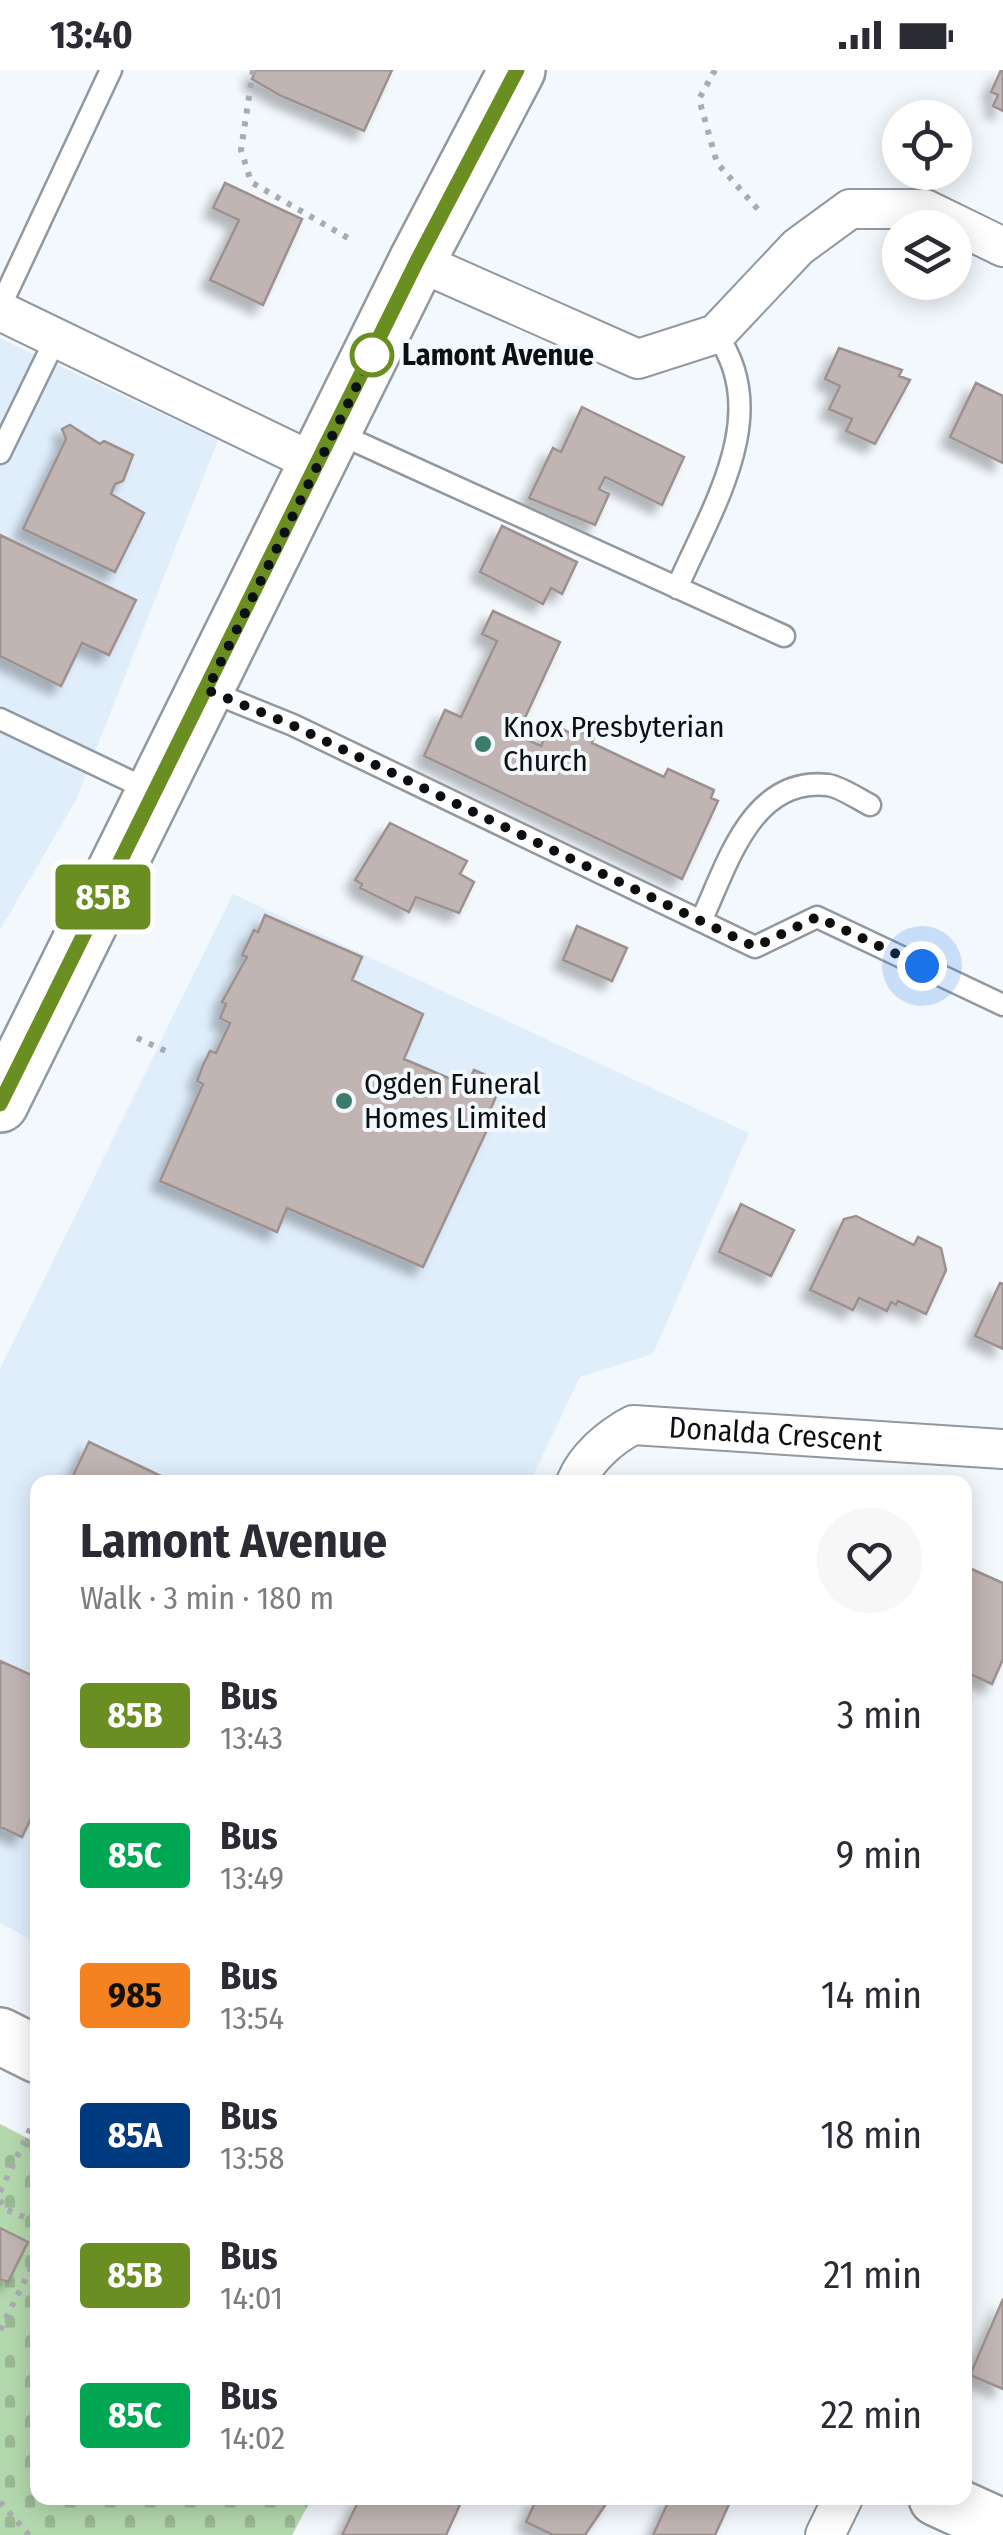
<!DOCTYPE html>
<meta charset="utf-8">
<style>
body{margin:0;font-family:"Fira Sans Condensed",sans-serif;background:#f7f7f7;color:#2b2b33;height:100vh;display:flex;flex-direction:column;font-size:38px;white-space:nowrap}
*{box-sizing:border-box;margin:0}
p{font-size:32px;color:#7c7c81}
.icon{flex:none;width:55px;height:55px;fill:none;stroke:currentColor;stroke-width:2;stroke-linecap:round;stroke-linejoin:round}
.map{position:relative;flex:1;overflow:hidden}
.details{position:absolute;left:30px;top:1405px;width:942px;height:1030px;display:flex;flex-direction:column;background:#fff;border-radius:20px;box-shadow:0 5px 25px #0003}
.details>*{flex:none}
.badge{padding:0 20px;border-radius:8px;font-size:35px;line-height:65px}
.buttons{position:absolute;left:882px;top:30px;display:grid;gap:20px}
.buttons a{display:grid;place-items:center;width:90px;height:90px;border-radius:50%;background:#fff;box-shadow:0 5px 25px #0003;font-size:50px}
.you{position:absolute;width:50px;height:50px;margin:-25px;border:8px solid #fff;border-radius:50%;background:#1a73e8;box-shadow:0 0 0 15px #1a73e833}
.map>.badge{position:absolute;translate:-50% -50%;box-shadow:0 0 0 5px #fff}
.round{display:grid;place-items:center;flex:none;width:105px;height:105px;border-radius:52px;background:#f7f7f7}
.headline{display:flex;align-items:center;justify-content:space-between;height:170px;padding:0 50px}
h1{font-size:48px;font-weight:700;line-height:75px}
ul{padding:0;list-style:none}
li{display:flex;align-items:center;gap:30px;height:140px;padding:0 50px}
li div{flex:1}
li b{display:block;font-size:38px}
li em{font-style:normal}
li .badge{min-width:110px;font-weight:700;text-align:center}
.status{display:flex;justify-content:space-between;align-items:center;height:70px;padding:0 50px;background:#fff;direction:ltr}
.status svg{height:28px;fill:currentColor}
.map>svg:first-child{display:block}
.built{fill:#e0eefc}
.cemetery{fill:url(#cemetery-stones)}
.building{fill:#c1b5b3;stroke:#9c918e;stroke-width:2.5;filter:url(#shadow)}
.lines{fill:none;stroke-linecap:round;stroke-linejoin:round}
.lane-casing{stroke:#9198a0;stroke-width:25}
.street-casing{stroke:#9198a0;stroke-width:42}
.secondary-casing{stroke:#9198a0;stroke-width:60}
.path{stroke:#a8acb1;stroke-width:6;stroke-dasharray:5 8;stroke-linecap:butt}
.lane{stroke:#fff;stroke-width:20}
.street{stroke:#fff;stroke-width:38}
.secondary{stroke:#fff;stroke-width:55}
.line-casing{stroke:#fff;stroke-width:22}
.line{stroke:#6b8e23;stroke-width:15}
.walk{stroke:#0d1013;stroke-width:10;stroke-dasharray:0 18}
.stop-dot{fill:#fff;stroke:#6b8e23;stroke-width:5}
.poi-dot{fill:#3b7c6c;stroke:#f3f8fd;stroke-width:4}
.labels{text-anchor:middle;stroke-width:8;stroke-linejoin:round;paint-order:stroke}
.stop-label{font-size:30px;font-weight:bold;fill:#0d1013;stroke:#f3f8fd;text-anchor:start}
.poi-label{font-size:30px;fill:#0d1013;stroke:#f3f8fd;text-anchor:start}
.street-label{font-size:30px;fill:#0d1013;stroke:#f3f8fd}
</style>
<div class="status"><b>13:40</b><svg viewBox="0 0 49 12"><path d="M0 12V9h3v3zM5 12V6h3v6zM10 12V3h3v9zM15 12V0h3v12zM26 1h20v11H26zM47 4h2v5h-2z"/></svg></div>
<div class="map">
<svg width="1003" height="2465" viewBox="0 0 1003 2465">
<defs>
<pattern id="cemetery-stones" width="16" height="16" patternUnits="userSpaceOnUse" patternTransform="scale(2.5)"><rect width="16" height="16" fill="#b4d8ad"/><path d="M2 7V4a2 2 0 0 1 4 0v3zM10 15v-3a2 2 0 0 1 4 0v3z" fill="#9ab894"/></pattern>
<filter id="shadow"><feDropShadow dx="-9" dy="9" stdDeviation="5" flood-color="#0004"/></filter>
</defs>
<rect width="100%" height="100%" fill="#f3f8fd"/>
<path class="built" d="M0,268L218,370L76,730L0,860Z
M233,824L749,1063L653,1284L580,1307L530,1412H38L37,1873L0,1853V1299Z"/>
<path class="cemetery" d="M0,2054L37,2073L38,2428H312L292,2465H0Z"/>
<path class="building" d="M256,0H392L364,61L281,26L252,9Z
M1001,0H1003V41L993,36L998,25L991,22Z
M225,113L302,149L263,235L210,210L239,150L213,138Z
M839,278L902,300L899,306L910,310L875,374L846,361L852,349L829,339L840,316L825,309Z
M976,313L1003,326V393L950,367Z
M582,337L684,387L662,435L605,407L599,419L609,424L595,455L529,428L553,378L561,382Z
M70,355L100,374L104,371L133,385L123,411L115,414L111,424L144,443L115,502L23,459L66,369L62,359Z
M502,456L577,492L562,524L551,518L543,534L480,502Z
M0,465L136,530L109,585L82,573L61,616L0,586Z
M493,541L560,572L517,665L541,676L551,654L577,666L580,661L594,667L592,673L664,707L668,699L714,720L711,728L718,731L682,809L424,686L445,640L461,647L497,571L482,564Z
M390,753L467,791L460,804L474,812L459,843L416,827L409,842L360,818L362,814L355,810Z
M265,845L362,887L352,910L423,944L404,989L467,1016L474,1000L502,1012L489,1043L494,1045L423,1197L287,1138L277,1162L160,1111L203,1014L197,1011L203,995L210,981L216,983L230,953L220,948L226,934L222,932L247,887L242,885L254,860L258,862Z
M577,856L627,878L612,911L563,890Z
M741,1134L794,1160L771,1206L719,1182Z
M856,1146L914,1175L918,1167L941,1178L946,1200L926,1244L898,1231L896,1235L891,1232L887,1241L859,1228L853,1240L810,1220L844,1149Z
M1000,1213L1003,1214V1279L975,1266Z
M89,1372L142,1397L173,1412H70Z
M965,1496L1003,1513V1589L992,1614L965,1602Z
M0,1591L38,1608V1734L22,1767L0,1757Z
M0,2158L28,2172L8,2212L0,2209Z
M1003,2229V2319L970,2305Z
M360,2428H463L446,2465H342Z
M537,2428H610L585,2465H553L526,2452Z
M670,2428H730V2432L715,2465H653Z"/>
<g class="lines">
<defs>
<path id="lane" d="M0,237L111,0
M335,362L784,566
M0,383L56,268
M677,518C711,439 774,344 716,264
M209,621L293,655L755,877L817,847L1003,935
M0,649L153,722
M701,851C727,796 751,706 828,715C841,717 858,729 870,735"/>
<g id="street">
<path d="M417,191L638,289L716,264L798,177L850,139H925L1003,177"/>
<path d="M0,241L319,395"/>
<path id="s1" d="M576,1412C586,1388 610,1367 633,1355L1003,1379"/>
<path d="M825,2465L843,2428"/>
</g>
<path id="secondary" d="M0,1034L417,191L517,0
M0,1966L38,1985
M937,2428L1003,2458"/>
</defs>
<use href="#lane" class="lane-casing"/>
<use href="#street" class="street-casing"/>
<use href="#secondary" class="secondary-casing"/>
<path class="path" d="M253,0L241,80L251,112L348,168
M715,0L699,29L717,93L762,144
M137,968L170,983
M0,2122L36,2047
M0,2130L5,2139L38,2153
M0,2260L38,2184
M0,2432L29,2465"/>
<use href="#lane" class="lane"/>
<use href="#street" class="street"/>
<use href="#secondary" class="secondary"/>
</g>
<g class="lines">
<defs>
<path id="line" d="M0,1034L417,191L517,0"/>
</defs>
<use href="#line" class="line-casing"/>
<use href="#line" class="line"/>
<path class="walk" d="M372,285L207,620L292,655L755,877L817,847L922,896"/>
</g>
<circle class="stop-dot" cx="372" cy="285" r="20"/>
<g class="poi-dot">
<circle cx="483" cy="674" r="10"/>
<circle cx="344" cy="1031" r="10"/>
</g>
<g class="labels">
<g class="stop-label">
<text x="402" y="295">Lamont Avenue</text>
</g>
<g class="poi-label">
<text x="503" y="667">Knox Presbyterian<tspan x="503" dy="34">Church</tspan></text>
<text x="364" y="1024">Ogden Funeral<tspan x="364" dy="34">Homes Limited</tspan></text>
</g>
<g class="street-label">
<text dy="10" stroke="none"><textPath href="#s1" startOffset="225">Donalda Crescent</textPath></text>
</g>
</g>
</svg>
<div class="buttons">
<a><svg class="icon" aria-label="locate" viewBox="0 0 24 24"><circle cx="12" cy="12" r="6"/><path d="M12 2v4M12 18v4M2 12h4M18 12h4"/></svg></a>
<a><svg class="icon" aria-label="layers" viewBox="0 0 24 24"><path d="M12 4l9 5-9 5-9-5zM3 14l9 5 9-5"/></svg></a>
</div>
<div class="you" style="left:922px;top:896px"></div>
<b class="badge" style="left:103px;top:827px;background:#6b8e23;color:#fff">85B</b>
<section class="details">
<div class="headline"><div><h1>Lamont Avenue</h1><p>Walk · 3 min · 180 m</p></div><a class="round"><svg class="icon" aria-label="heart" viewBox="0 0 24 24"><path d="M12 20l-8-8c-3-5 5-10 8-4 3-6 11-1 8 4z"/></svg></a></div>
<ul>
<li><span class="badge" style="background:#6b8e23;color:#fff">85B</span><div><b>Bus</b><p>13:43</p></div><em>3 min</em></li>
<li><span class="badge" style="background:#00a651;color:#fff">85C</span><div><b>Bus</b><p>13:49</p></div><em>9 min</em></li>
<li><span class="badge" style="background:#f58220;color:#111">985</span><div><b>Bus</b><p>13:54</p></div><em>14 min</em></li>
<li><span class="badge" style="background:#003b80;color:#fff">85A</span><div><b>Bus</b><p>13:58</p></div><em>18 min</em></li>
<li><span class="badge" style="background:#6b8e23;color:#fff">85B</span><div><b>Bus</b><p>14:01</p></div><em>21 min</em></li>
<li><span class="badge" style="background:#00a651;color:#fff">85C</span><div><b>Bus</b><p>14:02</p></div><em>22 min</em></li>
</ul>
</section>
</div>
